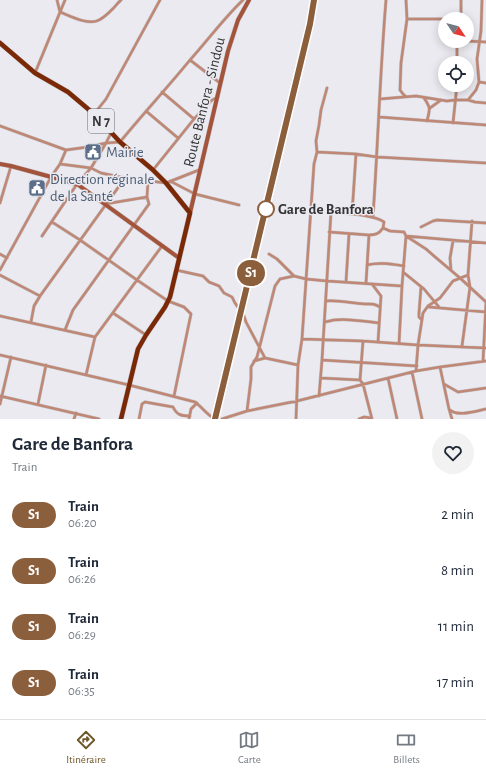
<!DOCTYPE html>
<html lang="fr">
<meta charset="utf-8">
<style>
body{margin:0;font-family:"Alegreya Sans",sans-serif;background:#f2f2f3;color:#1f2937;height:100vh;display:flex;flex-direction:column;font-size:15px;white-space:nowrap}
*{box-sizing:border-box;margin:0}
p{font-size:13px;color:#747a83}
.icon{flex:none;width:22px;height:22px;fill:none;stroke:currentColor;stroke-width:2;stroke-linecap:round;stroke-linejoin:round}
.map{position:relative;height:419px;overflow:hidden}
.drawer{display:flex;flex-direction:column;background:#fff;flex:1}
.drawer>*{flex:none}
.badge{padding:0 8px;border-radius:13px;font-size:14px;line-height:26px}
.needle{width:26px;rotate:125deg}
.buttons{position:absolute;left:438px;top:12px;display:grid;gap:8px}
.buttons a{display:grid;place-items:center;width:36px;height:36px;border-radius:50%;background:#fff;box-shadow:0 2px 10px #0003;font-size:20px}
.map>.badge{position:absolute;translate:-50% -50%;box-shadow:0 0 0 2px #fff}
.round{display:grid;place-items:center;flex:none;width:42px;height:42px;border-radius:21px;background:#f2f2f3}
.summary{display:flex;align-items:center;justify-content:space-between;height:68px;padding:0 12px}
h1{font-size:19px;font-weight:700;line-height:30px}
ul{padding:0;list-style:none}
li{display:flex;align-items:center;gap:12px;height:56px;padding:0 12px}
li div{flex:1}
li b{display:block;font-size:15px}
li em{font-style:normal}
li .badge{min-width:44px;font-weight:700;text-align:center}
.menu{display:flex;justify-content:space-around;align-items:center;height:56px;border-top:1px solid #e0e1e3;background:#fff;font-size:11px;color:#747a83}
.menu a{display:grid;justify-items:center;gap:2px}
.menu .on{color:#6e5526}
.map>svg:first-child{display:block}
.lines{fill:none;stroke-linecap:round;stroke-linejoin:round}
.minor-casing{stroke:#c6c6cb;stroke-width:3.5}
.secondary-casing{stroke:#c6c6cb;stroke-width:5}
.trunk-casing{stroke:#c6c6cb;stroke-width:5.5}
.minor{stroke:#bf8774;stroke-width:2.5}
.secondary{stroke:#a4543a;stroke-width:4}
.trunk{stroke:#7a2806;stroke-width:4.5}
.rail{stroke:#58585b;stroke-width:1;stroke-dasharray:8 4;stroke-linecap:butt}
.line-casing{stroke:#fff;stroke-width:9}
.line{stroke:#8b5e3c;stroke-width:6}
.stop-dot{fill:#fff;stroke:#8b5e3c;stroke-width:2}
.labels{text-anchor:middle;stroke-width:3;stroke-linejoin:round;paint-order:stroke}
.shield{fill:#eaeaf0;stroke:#6b6b6e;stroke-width:1}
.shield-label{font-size:14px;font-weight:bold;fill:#353537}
.street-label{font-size:15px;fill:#353537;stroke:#eaeaf0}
.service-label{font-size:15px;fill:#4e5e75;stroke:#eaeaf0;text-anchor:start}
.stop-label{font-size:15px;font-weight:bold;fill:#353537;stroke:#eaeaf0;text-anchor:start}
</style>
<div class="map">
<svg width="486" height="419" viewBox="0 0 486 419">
<rect width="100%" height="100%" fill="#eaeaf0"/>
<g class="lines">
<defs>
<path id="minor" d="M57,0L60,12C70,16 89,26 99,20C105,17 114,8 118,3L121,0
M406,0L407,19H461
M461,19V0
M467,41L486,42
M190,60L220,83
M457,63V47L460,41
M35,73L65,0
M479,82L477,59L481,31L482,0
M162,92L194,119
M406,97L403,94L400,90L401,63L407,19
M424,98C431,108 430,109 427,121
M380,99L416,96L447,101L455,100H468L475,102L486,103
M468,100L476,90L479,82L486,83
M430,108L441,100
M146,111L178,138
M94,114L106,99L160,0
M379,117L486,125
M453,123L457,85
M0,126L66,150L88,147L106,143L120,142C143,114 167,88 190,60C208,40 224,18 243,0
M317,152L356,154L377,157L486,163
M60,164L91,168L101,173L125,178L166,183L199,170
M153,170L194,119L212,100L218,97
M170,181L195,194L239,205
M0,203L11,166
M105,204L147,197
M352,214L356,154
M373,216C378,144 380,72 386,0
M52,222L80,240L137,280L168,301L184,307L191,314L187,333L174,396
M421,227L433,221L437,220L486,223
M329,232L369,235L366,283
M369,235C375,235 379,234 383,228
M42,236L77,184L91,168L106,143L111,133
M0,254L7,258
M269,254L277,259L294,276
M367,265C379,262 391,264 404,266
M0,270L51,177L60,164L66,150
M176,270L203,276L209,282L219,286L224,293L232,297L235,303L244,316L246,322L265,358
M451,270L450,258L453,241
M403,272L424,289L439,307
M0,275L40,296
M346,282L349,234
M372,284L381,296L378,342
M421,287L419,313V317L421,319
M326,301C339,300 351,303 365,304C372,304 373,303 380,307
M429,307L486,312
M113,313L146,335
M0,316L95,337
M31,322L34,306L40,296L125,178
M325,322C342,317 361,321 379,323
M65,330L73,310L149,204L147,197L148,181
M302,339L363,341L418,345L486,348
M363,341L360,380L363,384L372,419
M399,344L402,286L406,236L486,243
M462,346L470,287L468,275L472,221
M0,355L129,385L195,402C202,407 207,415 215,419
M322,360L417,366
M254,361L265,358L298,365
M483,361L486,303
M440,367L449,409L452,419
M416,371L418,345L423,313L428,306L440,298L453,281L468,275
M412,372L422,419
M86,375L95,337L162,246
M321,378L360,380
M388,378L397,419
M444,384L458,392L486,388
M0,396L99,419
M319,396L322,360L331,212C344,214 374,214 384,222L383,228L390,231L404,232L406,236L426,249L434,256L460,278L486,302
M0,404L11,357
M38,404L46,365
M450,410C458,417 476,411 486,409
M247,411L251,379V367L257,357L275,286L280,279L294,276L306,279L327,281L402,286
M74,419L76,413
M139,419L142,404L145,402L173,407C177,415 181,416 190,416
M189,419L191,409L197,403
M222,419L247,411L297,401L416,371L440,367L486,361
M296,419L298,365L302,339L314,164L317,152L316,141L319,125L321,110L327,88
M359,419L364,417L371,418"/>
<path id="secondary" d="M0,164L11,166L77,184L179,258
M190,213L228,51L238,20L249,0"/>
<path id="trunk" d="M0,43L35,73L68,92L94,114L120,142L153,170L166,183L190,213L170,297L165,307L146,335L138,349L121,419"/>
</defs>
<use href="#minor" class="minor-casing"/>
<use href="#secondary" class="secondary-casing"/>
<use href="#trunk" class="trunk-casing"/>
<use href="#minor" class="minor"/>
<use href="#secondary" class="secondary"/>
<use href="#trunk" class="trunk"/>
<path class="rail" d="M215,419L310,24L314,0"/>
</g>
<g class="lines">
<defs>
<path id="line" d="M215,419L297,78L310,24L314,0"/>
</defs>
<use href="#line" class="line-casing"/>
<use href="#line" class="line"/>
</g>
<defs>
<symbol id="civic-square" viewBox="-11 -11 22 22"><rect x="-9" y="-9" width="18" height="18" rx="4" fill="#5c6f8a" stroke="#eaeaf0"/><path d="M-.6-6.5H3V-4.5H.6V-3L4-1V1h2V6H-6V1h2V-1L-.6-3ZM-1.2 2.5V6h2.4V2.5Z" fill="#fff"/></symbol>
</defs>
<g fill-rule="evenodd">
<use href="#civic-square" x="83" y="142" width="20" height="20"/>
<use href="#civic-square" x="27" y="178" width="20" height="20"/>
</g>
<circle class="stop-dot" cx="266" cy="209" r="8"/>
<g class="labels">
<rect class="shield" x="88" y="109" width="26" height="24" rx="3"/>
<g class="shield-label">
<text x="101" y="126">N 7</text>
</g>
<g class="street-label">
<text transform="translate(204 102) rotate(-76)" y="5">Route Banfora - Sindou</text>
</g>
<g class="service-label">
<text x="106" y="157">Mairie</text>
<text x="50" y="184">Direction réginale<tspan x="50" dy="17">de la Santé</tspan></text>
</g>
<g class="stop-label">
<text x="278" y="214">Gare de Banfora</text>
</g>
</g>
</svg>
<div class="buttons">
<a><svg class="needle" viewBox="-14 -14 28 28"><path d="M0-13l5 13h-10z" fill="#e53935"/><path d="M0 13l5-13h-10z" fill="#747a83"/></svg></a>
<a><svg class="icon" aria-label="locate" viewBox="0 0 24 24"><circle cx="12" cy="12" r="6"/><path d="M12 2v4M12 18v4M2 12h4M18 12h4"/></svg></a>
</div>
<b class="badge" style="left:251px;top:273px;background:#8b5e3c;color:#fff">S1</b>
</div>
<section class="drawer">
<div class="summary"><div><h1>Gare de Banfora</h1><p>Train</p></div><a class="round"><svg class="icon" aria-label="heart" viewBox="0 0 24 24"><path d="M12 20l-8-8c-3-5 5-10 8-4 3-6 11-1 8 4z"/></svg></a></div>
<ul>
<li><span class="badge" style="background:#8b5e3c;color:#fff">S1</span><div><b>Train</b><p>06:20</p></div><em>2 min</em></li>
<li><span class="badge" style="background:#8b5e3c;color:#fff">S1</span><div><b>Train</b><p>06:26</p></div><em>8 min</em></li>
<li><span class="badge" style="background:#8b5e3c;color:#fff">S1</span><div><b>Train</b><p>06:29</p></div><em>11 min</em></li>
<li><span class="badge" style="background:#8b5e3c;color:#fff">S1</span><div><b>Train</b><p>06:35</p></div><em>17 min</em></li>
</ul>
</section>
<nav class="menu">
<a class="on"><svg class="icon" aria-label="directions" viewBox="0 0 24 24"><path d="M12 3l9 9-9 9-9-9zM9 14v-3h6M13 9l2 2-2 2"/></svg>Itinéraire</a>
<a><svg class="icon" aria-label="map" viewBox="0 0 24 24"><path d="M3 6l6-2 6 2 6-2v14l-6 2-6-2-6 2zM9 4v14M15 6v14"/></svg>Carte</a>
<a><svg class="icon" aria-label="tickets" viewBox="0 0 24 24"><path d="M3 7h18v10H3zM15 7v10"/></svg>Billets</a>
</nav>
